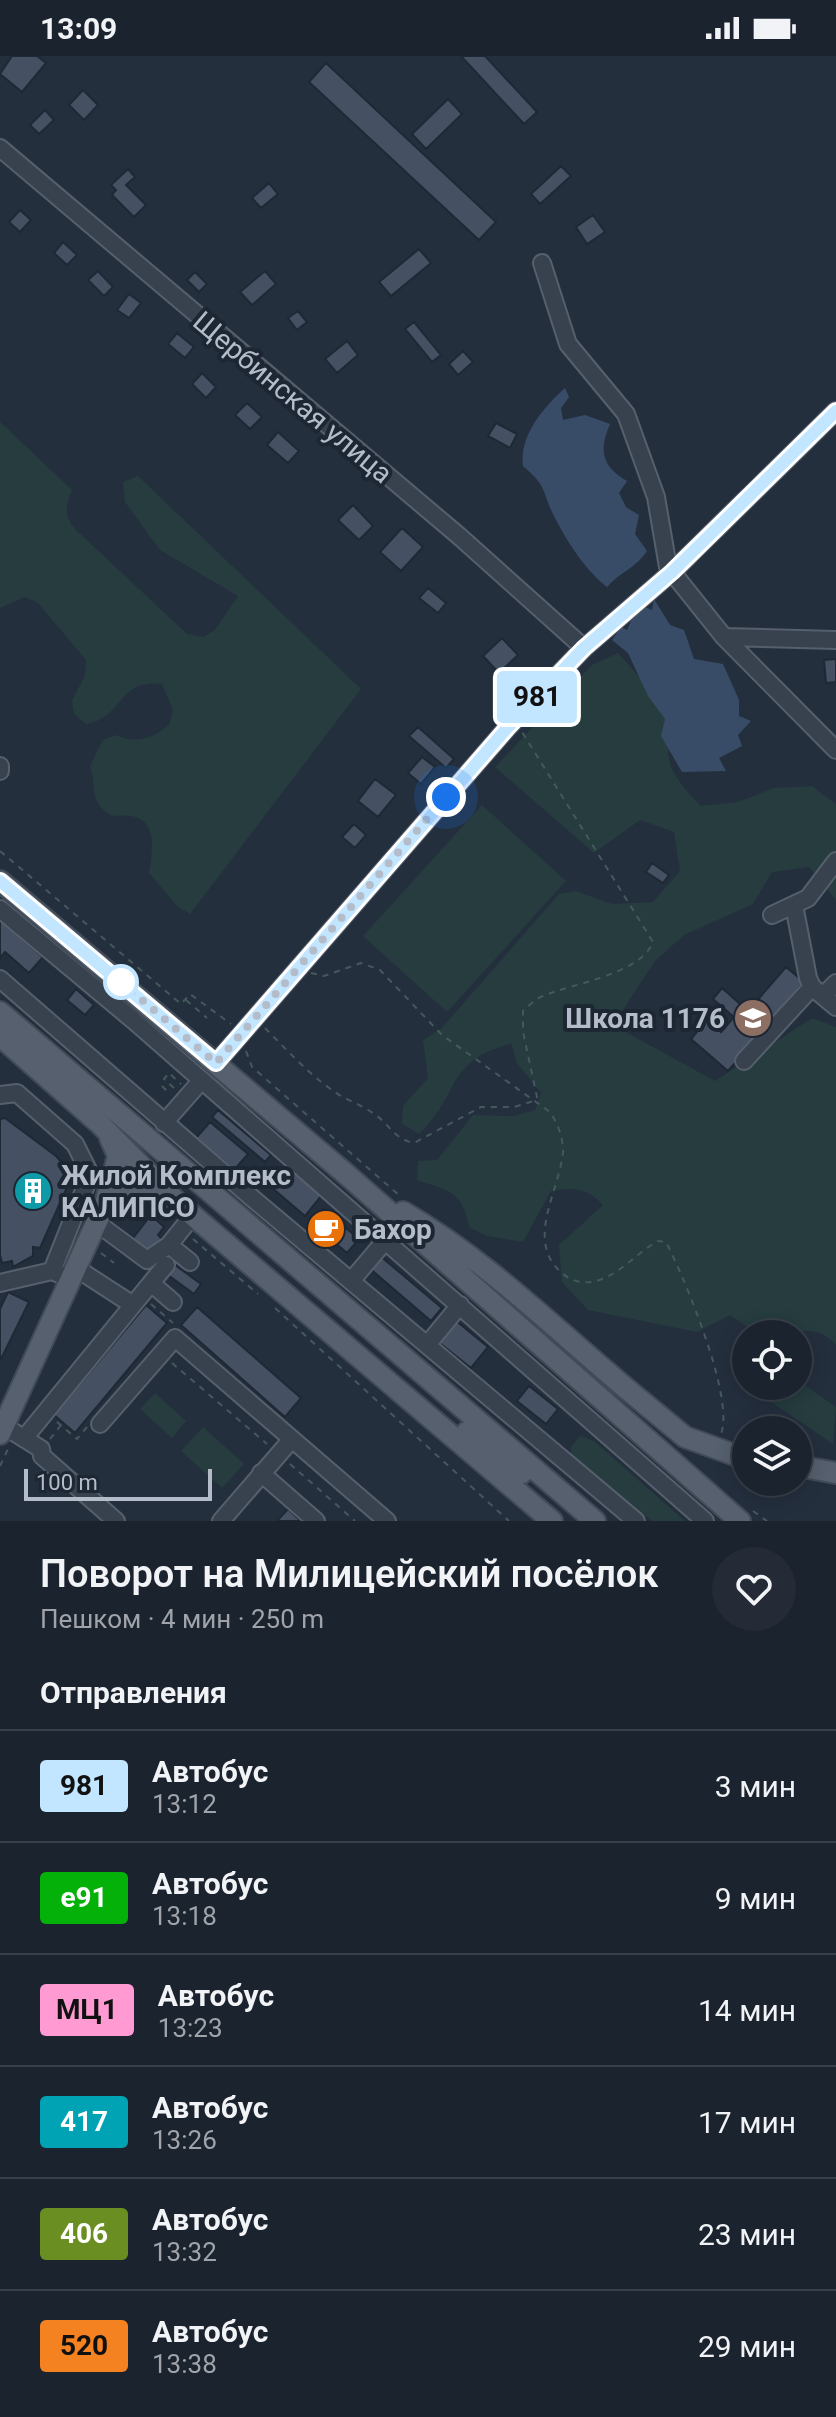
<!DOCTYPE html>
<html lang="ru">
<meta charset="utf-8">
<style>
body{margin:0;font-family:Roboto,sans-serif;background:#242b36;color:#f1f3f6;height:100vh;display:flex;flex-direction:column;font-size:30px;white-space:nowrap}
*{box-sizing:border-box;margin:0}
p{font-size:26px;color:#a0a4aa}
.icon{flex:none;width:44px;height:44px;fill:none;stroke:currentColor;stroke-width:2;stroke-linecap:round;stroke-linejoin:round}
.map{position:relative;height:1465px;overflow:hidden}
.sheet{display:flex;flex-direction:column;background:#1b232e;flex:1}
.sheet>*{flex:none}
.badge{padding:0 16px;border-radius:6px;font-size:28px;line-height:52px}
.buttons{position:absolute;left:732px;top:1264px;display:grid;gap:16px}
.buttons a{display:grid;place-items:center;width:80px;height:80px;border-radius:50%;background:#1b232e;box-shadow:0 4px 20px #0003,0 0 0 2px #39404a;font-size:40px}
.scale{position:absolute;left:24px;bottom:20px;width:188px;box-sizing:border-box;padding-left:8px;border:4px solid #b4bcc9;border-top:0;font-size:22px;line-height:28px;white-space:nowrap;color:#b4bcc9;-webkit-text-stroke:6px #1d2633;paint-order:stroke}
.you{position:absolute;width:40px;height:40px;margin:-20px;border:6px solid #fff;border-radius:50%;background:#1a73e8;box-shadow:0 0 0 12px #1a73e833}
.map>.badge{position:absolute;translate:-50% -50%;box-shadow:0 0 0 4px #fff}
h2{padding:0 40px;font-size:30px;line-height:72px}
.round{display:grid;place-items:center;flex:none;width:84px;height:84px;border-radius:42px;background:#242b36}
.head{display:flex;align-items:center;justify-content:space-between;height:136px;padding:0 40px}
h1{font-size:38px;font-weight:600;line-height:60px}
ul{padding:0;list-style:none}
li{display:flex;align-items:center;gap:24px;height:112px;padding:0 40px;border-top:2px solid #39404a}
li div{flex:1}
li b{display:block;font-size:30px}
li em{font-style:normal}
li .badge{min-width:88px;font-weight:700;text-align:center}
.status{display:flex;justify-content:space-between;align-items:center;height:56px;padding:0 40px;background:#1b232e;direction:ltr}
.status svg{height:22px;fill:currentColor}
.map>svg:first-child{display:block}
.green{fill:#263c3f}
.water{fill:#394c67}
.building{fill:#455162;stroke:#1f2835;stroke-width:2}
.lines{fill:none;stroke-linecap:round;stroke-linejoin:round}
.minor-casing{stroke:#565f6c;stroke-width:20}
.major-casing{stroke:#414a57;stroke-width:24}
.path{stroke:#44595c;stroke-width:2;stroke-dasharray:6 6;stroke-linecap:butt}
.minor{stroke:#38414e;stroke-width:16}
.major{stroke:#56606e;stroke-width:20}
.major-bridge-casing{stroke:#414a57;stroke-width:24;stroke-linecap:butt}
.major-bridge{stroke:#56606e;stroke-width:20}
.line-casing{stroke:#fff;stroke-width:18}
.line{stroke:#c2e6ff;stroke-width:12}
.walk{stroke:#b4bcc9;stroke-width:8;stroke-dasharray:0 14.4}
.stop-dot{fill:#fff;stroke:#c2e6ff;stroke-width:4}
.labels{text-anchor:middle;stroke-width:8;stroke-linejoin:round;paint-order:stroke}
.street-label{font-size:28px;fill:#b4bcc9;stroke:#1d2633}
.poi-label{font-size:28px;font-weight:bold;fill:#b4bcc9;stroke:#1d2633;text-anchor:start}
</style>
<div class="status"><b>13:09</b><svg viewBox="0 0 49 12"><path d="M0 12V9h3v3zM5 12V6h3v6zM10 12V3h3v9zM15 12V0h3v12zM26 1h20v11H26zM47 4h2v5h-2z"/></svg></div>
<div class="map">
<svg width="836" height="1465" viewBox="0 0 836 1465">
<rect width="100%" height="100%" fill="#242f3e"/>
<path class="green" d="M0,366L72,434C65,451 64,460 76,474L187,578L203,581L215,574L238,540L160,494L125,446L123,426L138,420L361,633L190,858L178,851L149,817C155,783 156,754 112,760C87,744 98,734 90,710L103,684L116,679C136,688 152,683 169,669L173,654L162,628C117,622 124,662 86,668L74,658L72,644L85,620L86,604L38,547L25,541L0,552Z
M618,597L653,636L674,667C659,705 675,723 701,750L738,746L774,732L812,730L836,748V844L809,811L772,816L753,848L684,879L655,905L613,969L715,1025L812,962L836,971V1289C818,1265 782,1278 757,1278L730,1259L697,1276L588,1254L562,1226L559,1189L603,1149C587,1132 574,1131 551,1135L523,1186L487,1180L469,1171C462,1135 450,1135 417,1124L418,1105L437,1104L473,1059L514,1060L535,1054L541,1037L517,1007L511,988C445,1004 460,1040 419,1078L402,1068L403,1050L428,1022L423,984L441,973L559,838L576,835L612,848L653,846L680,815L674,776L640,764L594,797L495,711L592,609Z
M482,749L566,825L447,956L363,880Z
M798,1324L836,1351L833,1388L768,1344L778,1330H798Z
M155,1337L186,1365L172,1382L140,1353Z
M203,1371L244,1408L222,1432L181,1395Z
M580,1380L594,1385L685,1465H652L571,1398V1391Z"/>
<path class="water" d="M565,332L569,341L561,352L563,364L585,359L610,368C599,394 601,410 627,425L619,437L626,451L639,459L635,478L647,495C637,511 620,516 607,531C585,514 568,487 555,462C541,435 549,432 523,410C519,380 543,352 565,332Z
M654,543L670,569L684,574L694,603L723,608L739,644V660L751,665L738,679L742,690L719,702L726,715L682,716L661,680L665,663L648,640L628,597L612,584L621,571L627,574L635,556L645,551L652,554Z"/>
<path class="building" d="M12,0H37L46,7L22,36L0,18Z
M461,0H485L537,56L524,68Z
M326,7L496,166L479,184L309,26Z
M83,34L98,49L84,64L69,49Z
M448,43L462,58L426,93L412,78Z
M45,54L54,64L39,78L30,69Z
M561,110L571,120L540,148L531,138Z
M128,113L135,121L126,129L146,149L134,161L112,139L116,134L111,129Z
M269,127L278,138L261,152L252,142Z
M20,154L31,164L20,176L9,166Z
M593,159L605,176L587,188L576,171Z
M63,186L77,199L67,209L54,197Z
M419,193L431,207L391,240L379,226Z
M98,215L113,231L104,240L88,224Z
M265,215L276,228L252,249L240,236Z
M195,216L207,228L199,236L187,224Z
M129,238L141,247L129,262L117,254Z
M298,255L307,266L297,274L288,262Z
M414,266L441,299L432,306L405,273Z
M177,277L194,291L185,302L168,288Z
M347,285L358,299L337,317L325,303Z
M463,295L473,306L458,319L449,308Z
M202,317L216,331L206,342L192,328Z
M247,347L262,361L250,373L235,359Z
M496,367L517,378L510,392L488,380Z
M278,376L299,395L288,407L267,389Z
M353,449L373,470L359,484L338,464Z
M402,472L423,491L401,515L380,496Z
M428,532L446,547L438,557L419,542Z
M502,582L518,599L499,617L483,600Z
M836,603V626L826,627L824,604Z
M418,671L454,703L446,712L409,680Z
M422,701L435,711L421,728L408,717Z
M375,723L396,739L378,761L358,745Z
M354,768L366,779L355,792L342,781Z
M652,807L669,819L663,827L646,816Z
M0,864L43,901L29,917L5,896L0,902Z
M786,911L804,926L728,1015L691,983L707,964L721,976L734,961L713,943L722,932L748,955Z
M76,933L94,949L85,959L67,944Z
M218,1054L271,1099L265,1106L212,1061Z
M5,1062L56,1100L64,1109L68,1129L40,1192L33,1191V1200L13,1211L12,1205L2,1207L0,1199V1063Z
M210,1066L248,1098L234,1114L196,1082Z
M287,1110L322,1139L305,1160L270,1130Z
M323,1153L359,1183L347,1197L312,1167Z
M151,1159L164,1171L158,1179L162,1183L144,1197L130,1186Z
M379,1199L442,1252L431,1265L368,1211Z
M175,1209L201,1228L194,1238L168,1219Z
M8,1236L29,1246L0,1305V1253Z
M146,1249L167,1267L75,1377L54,1359Z
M197,1251L301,1342L285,1361L181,1269Z
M455,1264L488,1291L471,1312L437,1285Z
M529,1330L558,1353L546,1368L517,1345Z
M288,1453L301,1465H277Z"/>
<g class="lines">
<defs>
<path id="minor" d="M0,92L459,480L584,592
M542,207L568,288L626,358L656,441L668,511L724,581L836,694
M724,581L836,584
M0,710V715
M794,849L808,922L812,931L836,951
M0,853L133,964L705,1465
M772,859L808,842L836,805
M0,923L251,1141L636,1465
M823,940L836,927
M744,1005L812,931
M216,1007L508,671L584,592L672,516L836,355
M0,1039L17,1037L75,1088L88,1114L87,1127L52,1215L71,1223
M164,1067L201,1025
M97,1167L147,1204L169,1189L193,1159
M169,1189L190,1206
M351,1225L385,1185
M0,1227L52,1215
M151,1227L166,1209
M133,1249L151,1227L173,1246
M427,1289L460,1249
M100,1368L175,1282L387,1465
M4,1370L41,1393L42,1400L116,1465
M26,1380L133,1249L76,1212
M261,1417L316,1465
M221,1465L292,1383"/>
<path id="major" d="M0,825L346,1118L740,1465
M0,956L595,1465
M0,980L101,1069L177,1146L552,1465
M105,1148C127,1129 140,1129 166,1141
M403,1156C486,1204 554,1272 628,1334
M467,1376L522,1417
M0,1378L105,1148L118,1100L110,1082
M798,1410L836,1417"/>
</defs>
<use href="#minor" class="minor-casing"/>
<use href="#major" class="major-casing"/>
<path class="path" d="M0,795L181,948L190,938L231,968
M311,917L324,920L361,907L380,914L442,979L550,1056C558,1068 563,1081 563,1096C560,1134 524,1185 562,1217C573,1227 588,1229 602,1223C623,1215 638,1196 658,1185L666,1186C684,1221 735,1342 721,1378
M186,944L207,962
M265,972C288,995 312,1022 341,1040C352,1046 364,1050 374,1058C390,1068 392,1082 414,1087L481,1051H514L534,1045L537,1041L523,976V955C529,950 536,942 543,940C571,928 641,918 653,886L522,676
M246,995L252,1011L400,1140
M162,1030L169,1037
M174,1032L164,1023L169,1017L181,1028
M193,1183L258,1238
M101,1197L114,1207
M151,1248L173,1267
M275,1252L509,1465
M172,1307L267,1388
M57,1366L77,1383L87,1371
M50,1383L61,1369
M290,1408L355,1465
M0,1410L8,1393
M753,1455L767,1465"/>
<use href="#minor" class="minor"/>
<use href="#major" class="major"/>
<defs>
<path id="major-bridge" d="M628,1334L685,1381L746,1403"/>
</defs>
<use href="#major-bridge" class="major-bridge-casing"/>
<use href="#major-bridge" class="major-bridge"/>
</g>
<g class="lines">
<defs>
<path id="line" d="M0,825L216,1007L508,671L584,592L672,516L836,355"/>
</defs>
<use href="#line" class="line-casing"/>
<use href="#line" class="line"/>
<path class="walk" d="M121,926L216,1007L446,741"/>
</g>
<defs>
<symbol id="school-disc" viewBox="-11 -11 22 22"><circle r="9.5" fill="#8d6e63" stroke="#1d2633"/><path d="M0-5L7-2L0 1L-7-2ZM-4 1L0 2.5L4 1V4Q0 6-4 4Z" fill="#fff"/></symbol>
<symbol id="building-disc" viewBox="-11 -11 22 22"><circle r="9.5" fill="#0f9aa8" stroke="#1d2633"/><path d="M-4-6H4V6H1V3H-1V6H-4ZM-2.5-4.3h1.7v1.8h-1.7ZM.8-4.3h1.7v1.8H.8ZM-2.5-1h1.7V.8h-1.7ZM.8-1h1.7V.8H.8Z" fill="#fff"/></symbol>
<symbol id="cafe-disc" viewBox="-11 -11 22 22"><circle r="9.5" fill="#e8710a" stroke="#1d2633"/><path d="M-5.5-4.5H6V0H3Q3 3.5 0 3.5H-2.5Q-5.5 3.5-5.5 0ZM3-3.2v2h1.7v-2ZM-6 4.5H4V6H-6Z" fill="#fff"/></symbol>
</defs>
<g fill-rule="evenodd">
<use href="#school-disc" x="731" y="940" width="44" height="44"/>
<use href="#building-disc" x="11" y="1113" width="44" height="44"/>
<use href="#cafe-disc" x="304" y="1151" width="44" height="44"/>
</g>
<circle class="stop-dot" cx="121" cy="926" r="16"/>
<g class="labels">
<g class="street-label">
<text transform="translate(293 341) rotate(40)" y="10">Щербинская улица</text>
</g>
<g class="poi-label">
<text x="725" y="972" text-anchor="end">Школа 1176</text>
<text x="61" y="1129">Жилой Комплекс<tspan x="61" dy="32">КАЛИПСО</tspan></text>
<text x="354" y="1183">Бахор</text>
</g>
</g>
</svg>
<div class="buttons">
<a><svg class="icon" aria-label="locate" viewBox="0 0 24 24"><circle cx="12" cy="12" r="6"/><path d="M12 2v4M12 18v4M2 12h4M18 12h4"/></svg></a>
<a><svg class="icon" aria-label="layers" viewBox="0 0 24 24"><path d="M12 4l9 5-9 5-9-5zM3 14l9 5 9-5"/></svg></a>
</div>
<div class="scale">100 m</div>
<div class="you" style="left:446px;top:741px"></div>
<b class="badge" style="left:537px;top:641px;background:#c2e6ff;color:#111">981</b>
</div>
<section class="sheet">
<div class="head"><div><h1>Поворот на Милицейский посёлок</h1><p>Пешком · 4 мин · 250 m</p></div><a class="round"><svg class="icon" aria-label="heart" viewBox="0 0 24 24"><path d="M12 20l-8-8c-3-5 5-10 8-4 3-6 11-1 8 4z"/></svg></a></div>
<h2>Отправления</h2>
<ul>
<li><span class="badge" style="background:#c2e6ff;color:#111">981</span><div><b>Автобус</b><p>13:12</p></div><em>3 мин</em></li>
<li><span class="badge" style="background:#04b109;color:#fff">е91</span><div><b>Автобус</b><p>13:18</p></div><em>9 мин</em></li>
<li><span class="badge" style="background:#ff9ad2;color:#111">МЦ1</span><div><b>Автобус</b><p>13:23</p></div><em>14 мин</em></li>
<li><span class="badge" style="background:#00a3b4;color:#fff">417</span><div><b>Автобус</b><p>13:26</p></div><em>17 мин</em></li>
<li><span class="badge" style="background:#6b8e23;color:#fff">406</span><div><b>Автобус</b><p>13:32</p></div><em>23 мин</em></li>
<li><span class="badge" style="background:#f58220;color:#111">520</span><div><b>Автобус</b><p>13:38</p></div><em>29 мин</em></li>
</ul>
</section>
